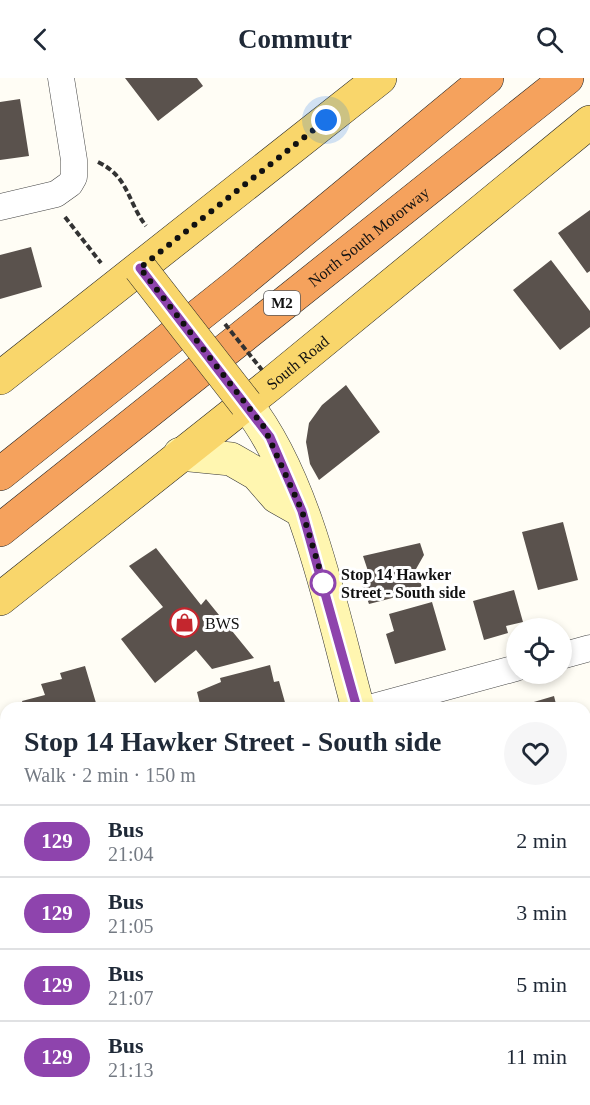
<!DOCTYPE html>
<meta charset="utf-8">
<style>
body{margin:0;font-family:Georgia,serif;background:#f6f6f7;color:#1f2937;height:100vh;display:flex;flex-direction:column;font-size:22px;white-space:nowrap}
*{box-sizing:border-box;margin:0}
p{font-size:20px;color:#747a83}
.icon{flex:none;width:33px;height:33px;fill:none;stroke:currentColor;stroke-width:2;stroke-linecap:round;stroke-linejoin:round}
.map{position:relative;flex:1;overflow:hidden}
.sheet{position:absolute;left:0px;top:624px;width:591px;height:404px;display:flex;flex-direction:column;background:#fff;border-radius:18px 18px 0 0;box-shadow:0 3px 9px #0003}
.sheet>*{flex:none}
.badge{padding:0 12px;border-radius:20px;font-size:21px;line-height:39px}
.buttons{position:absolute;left:506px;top:540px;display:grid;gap:12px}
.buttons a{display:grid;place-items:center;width:66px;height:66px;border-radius:50%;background:#fff;box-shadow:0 3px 9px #0003;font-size:30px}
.you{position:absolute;width:30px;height:30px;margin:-15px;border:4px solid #fff;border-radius:50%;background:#1a73e8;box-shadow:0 0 0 9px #1a73e833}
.map>.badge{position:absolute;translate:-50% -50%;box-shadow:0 0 0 3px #fff}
.round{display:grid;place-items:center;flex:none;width:63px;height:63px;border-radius:32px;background:#f6f6f7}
.overview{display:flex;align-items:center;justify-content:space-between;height:102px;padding:0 24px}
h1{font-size:28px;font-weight:700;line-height:45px}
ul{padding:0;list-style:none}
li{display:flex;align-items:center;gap:18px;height:72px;padding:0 24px;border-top:2px solid #e0e1e3}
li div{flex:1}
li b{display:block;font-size:22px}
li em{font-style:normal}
li .badge{min-width:66px;font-weight:700;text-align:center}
header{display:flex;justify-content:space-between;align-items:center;height:78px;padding:0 24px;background:#fff;font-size:27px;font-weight:700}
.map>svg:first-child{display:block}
.building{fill:#5a524d}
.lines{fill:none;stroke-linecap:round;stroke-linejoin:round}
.lane-casing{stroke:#444;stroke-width:14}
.street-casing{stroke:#444;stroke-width:27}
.secondary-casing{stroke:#333;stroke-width:34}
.primary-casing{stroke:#222;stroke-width:34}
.highway-casing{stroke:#222;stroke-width:34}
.path{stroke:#333;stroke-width:4;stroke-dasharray:6 3;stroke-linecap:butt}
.lane{stroke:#fff;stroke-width:12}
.street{stroke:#fff;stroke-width:26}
.secondary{stroke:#fff6b0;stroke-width:33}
.primary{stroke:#f9d66b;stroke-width:33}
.highway{stroke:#f5a25d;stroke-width:33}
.primary-bridge-casing{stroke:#222;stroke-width:34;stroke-linecap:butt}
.path-bridge{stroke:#333;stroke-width:4;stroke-dasharray:6 3;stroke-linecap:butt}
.primary-bridge{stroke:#f9d66b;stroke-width:33}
.line-casing{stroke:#fff;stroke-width:14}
.line{stroke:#8e44ad;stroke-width:9}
.walk{stroke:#111;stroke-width:6;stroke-dasharray:0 10.8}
.stop-dot{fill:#fff;stroke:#8e44ad;stroke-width:3}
.labels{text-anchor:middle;stroke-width:6;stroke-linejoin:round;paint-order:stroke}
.shield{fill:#fff;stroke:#585858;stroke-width:1.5}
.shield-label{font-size:15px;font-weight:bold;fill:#111}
.street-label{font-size:16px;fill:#111;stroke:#fff}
.stop-label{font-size:16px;font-weight:bold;fill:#111;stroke:#fff;text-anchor:start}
.poi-label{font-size:16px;fill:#111;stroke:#fff;text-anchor:start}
</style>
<header><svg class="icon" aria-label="back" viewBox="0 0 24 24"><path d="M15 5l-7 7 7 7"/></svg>Commutr<svg class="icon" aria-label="search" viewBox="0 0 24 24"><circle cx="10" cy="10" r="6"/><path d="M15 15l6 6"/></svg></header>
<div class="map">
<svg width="590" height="1027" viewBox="0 0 590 1027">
<rect width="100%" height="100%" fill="#fffdf5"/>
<path class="building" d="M125,0H197L203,8L158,43Z
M20,21L29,78L0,82V24Z
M590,132V193L587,195L558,155Z
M31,169L42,209L0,221V177Z
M551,182L590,233V249L560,272L513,212Z
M346,307L380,354L319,402L310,386L306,364L309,345L322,327Z
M563,444L578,502L538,512L522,454Z
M420,465L424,477L416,491L423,512L369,526L359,499L369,496L363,478Z
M156,470L201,527L206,521L254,580L212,591L196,572L155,605L121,561L163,529L129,488Z
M514,512L523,544L506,548L508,555L484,562L473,523Z
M432,524L446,572L395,586L386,556L394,553L389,536Z
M270,587L274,604L279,603L286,628L201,630L197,614L221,604L220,600Z
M85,588L96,625L79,630H24L22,623L45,617L41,606L62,601L60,595Z
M554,618L557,630H517V629Z
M590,668V688L585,690V669Z
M585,696L590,713V727L585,728Z
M6,779V827L0,829V781Z
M6,1003V1022L80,1023L67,1027H6L0,1005Z
M590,1017V1027H558L574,1022H585V1018Z
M167,1022H243L245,1027H169Z
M254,1022H323L324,1027H255Z"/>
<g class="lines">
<defs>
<path id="lane" d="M585,938L590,936"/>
<path id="street" d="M0,129L56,116L70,106L74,99V82L61,0
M561,578L590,570
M369,630L516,590"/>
<path id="secondary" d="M246,326C307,403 332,535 358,630
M180,376L231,381L257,396L277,419L300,432
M466,1022L467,1027"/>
<g id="primary">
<path d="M0,300L380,0"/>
<path id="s1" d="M0,521L272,305L590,44"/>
</g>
<g id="highway">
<path d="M0,396L237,207L487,0"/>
<path id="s2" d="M0,452L567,0"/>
</g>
</defs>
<use href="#lane" class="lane-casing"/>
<use href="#street" class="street-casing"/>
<use href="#secondary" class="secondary-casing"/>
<use href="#primary" class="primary-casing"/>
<use href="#highway" class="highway-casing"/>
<path class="path" d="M98,84C129,99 127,123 146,148
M65,139L101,185"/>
<use href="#lane" class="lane"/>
<use href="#street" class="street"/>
<use href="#secondary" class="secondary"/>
<use href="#primary" class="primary"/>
<use href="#highway" class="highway"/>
<defs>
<path id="primary-bridge" d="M140,190L246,326"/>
</defs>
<use href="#primary-bridge" class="primary-bridge-casing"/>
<path class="path-bridge" d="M225,246L262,292"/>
<use href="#primary-bridge" class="primary-bridge"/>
</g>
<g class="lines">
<defs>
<path id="line" d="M140,190L270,359L302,433L357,630"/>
</defs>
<use href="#line" class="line-casing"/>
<use href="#line" class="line"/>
<path class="walk" d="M323,505L326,512L302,433L264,349L140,190L326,42"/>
</g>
<defs>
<symbol id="shop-ring" viewBox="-11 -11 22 22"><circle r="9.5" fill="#fff" stroke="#c4262e" stroke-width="1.5"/><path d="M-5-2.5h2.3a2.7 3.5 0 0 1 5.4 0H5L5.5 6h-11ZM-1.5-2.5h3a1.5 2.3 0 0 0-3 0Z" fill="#c4262e"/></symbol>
</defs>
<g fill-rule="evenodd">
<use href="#shop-ring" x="168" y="528" width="33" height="33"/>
</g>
<circle class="stop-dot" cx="323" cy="505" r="12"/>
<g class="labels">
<rect class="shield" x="264" y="213" width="36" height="24" rx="4.5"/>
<g class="shield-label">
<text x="282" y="230">M2</text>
</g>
<g class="street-label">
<text dy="6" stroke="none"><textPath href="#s2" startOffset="471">North South Motorway</textPath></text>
<text dy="6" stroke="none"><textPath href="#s1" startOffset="380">South Road</textPath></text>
</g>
<g class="stop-label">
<text x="341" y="502">Stop 14 Hawker<tspan x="341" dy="18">Street - South side</tspan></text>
</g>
<g class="poi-label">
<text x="205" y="551">BWS</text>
</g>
</g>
</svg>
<div class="buttons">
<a><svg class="icon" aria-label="locate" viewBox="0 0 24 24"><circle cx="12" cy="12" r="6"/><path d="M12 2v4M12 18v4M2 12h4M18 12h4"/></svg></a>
</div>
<div class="you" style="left:326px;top:42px"></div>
<section class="sheet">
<div class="overview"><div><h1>Stop 14 Hawker Street - South side</h1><p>Walk · 2 min · 150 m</p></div><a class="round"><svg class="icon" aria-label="heart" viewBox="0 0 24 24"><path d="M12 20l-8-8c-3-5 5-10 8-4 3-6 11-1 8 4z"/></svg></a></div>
<ul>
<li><span class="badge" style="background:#8e44ad;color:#fff">129</span><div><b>Bus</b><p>21:04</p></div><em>2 min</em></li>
<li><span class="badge" style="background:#8e44ad;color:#fff">129</span><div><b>Bus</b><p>21:05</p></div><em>3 min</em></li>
<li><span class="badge" style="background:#8e44ad;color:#fff">129</span><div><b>Bus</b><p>21:07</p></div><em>5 min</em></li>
<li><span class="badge" style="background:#8e44ad;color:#fff">129</span><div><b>Bus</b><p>21:13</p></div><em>11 min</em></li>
</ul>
</section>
</div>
